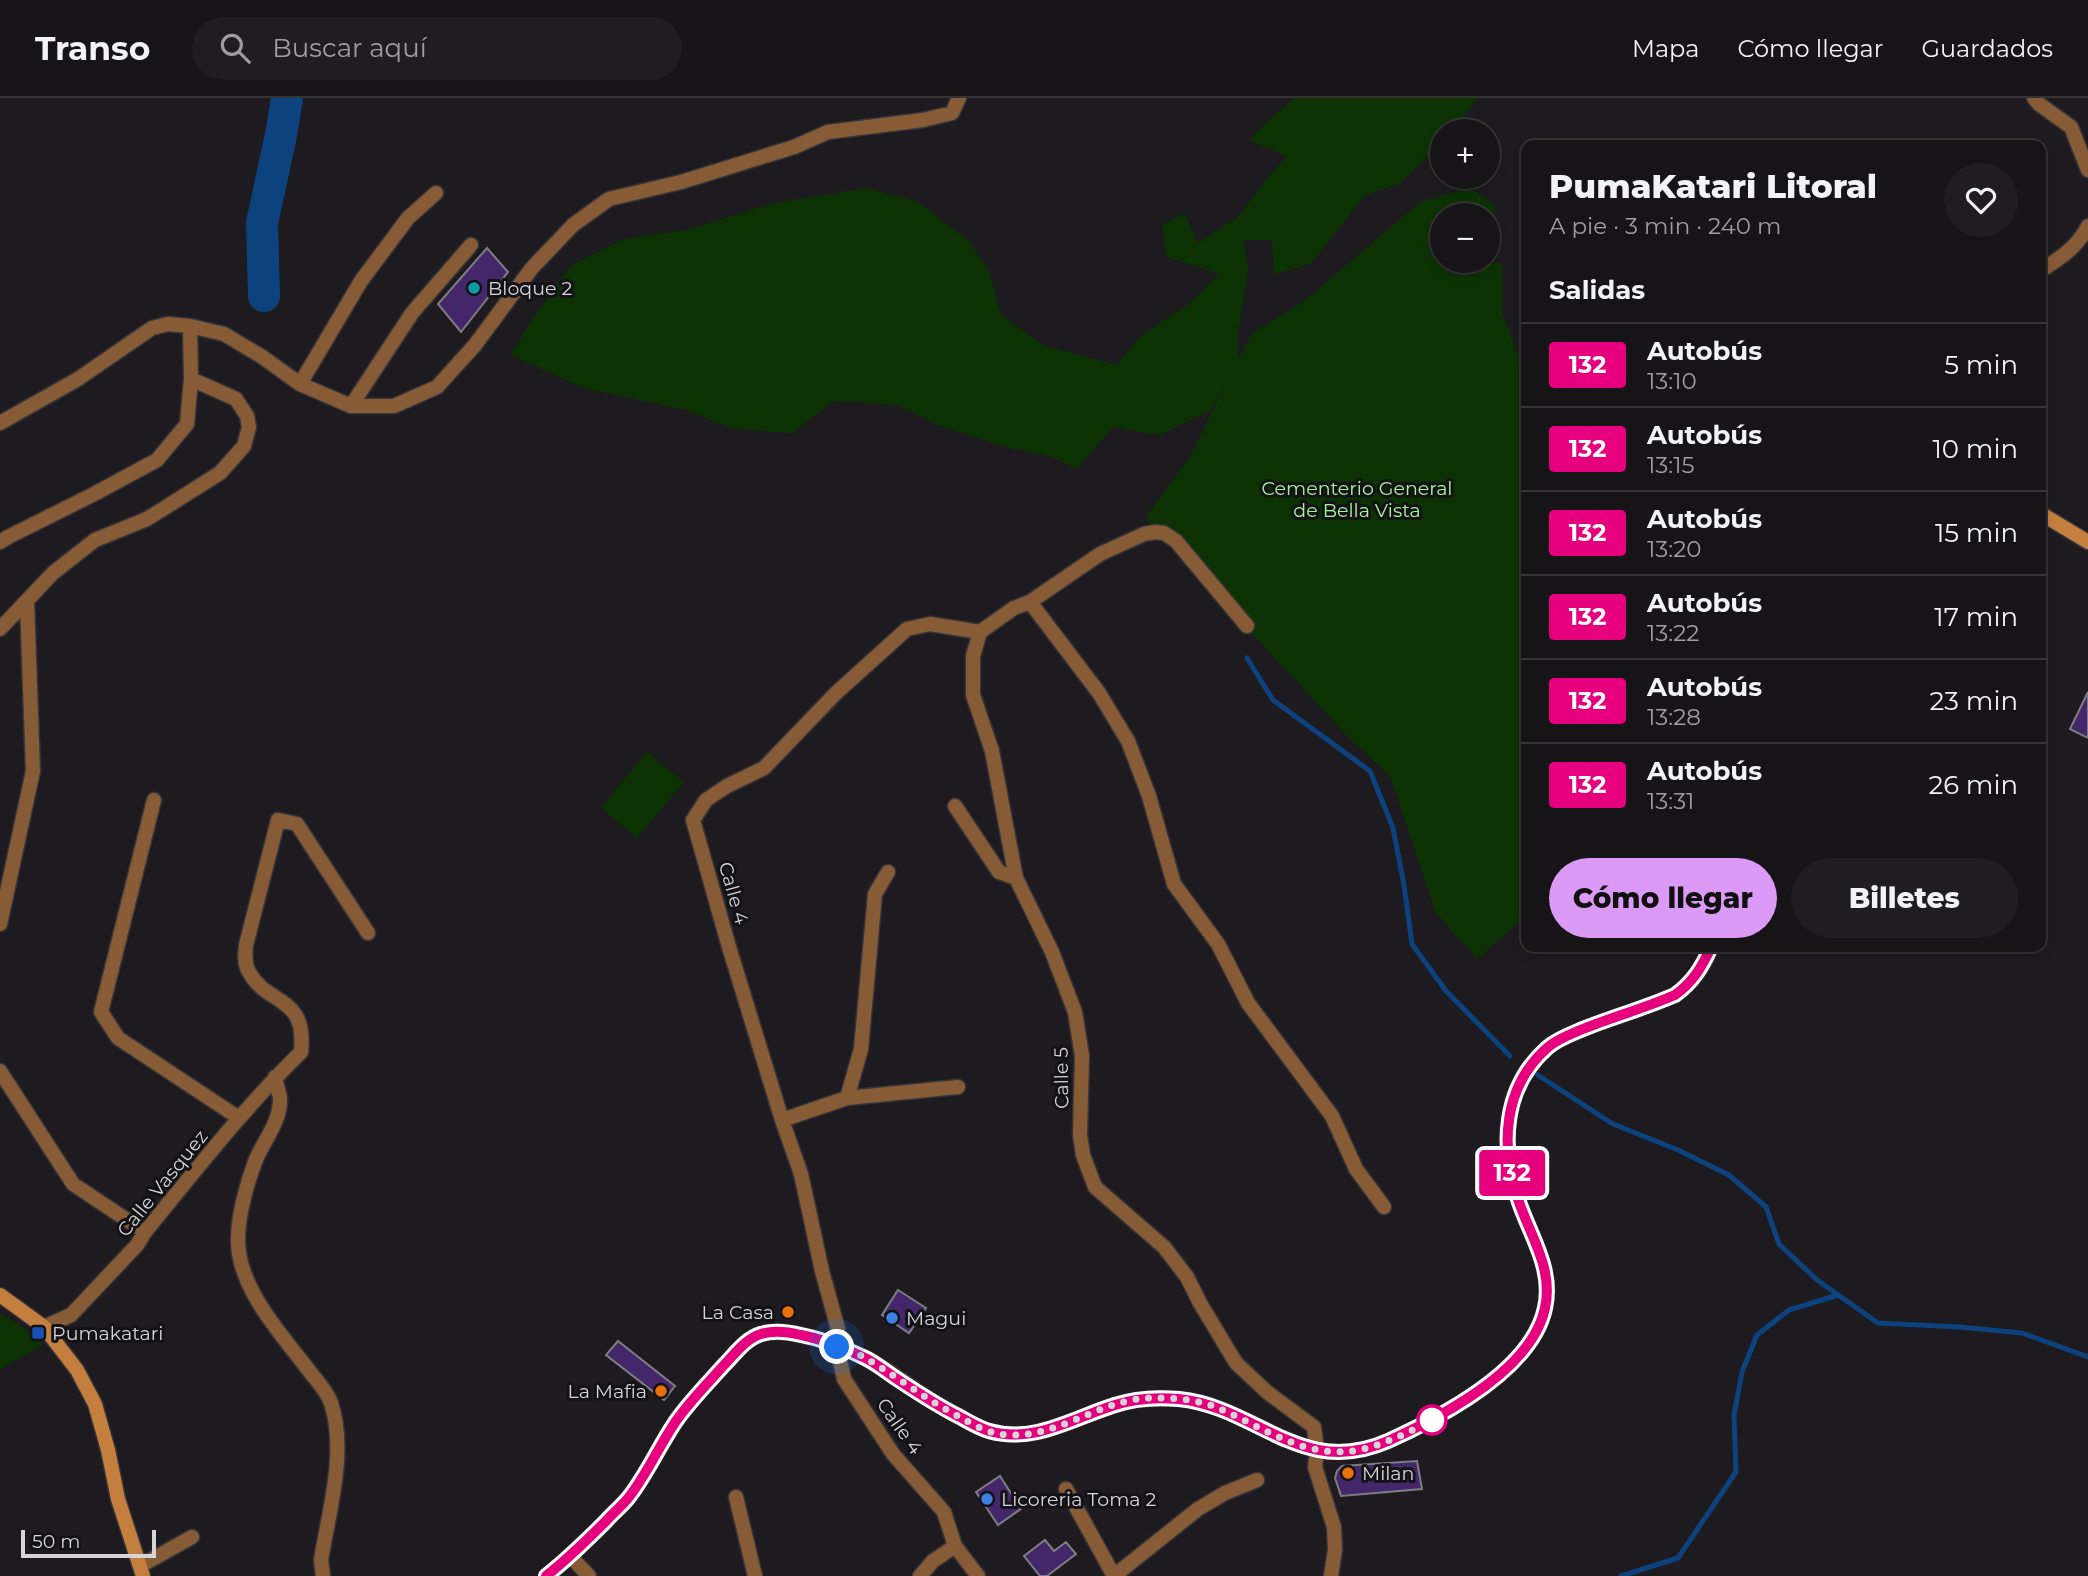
<!DOCTYPE html>
<html lang="es">
<meta charset="utf-8">
<style>
body{margin:0;font-family:Montserrat,sans-serif;background:#1f1d20;color:#f1f3f6;height:100vh;display:flex;flex-direction:column;font-size:26px;white-space:nowrap}
*{box-sizing:border-box;margin:0}
p{font-size:23px;color:#9e9ea1}
.icon{flex:none;width:38px;height:38px;fill:none;stroke:currentColor;stroke-width:2;stroke-linecap:round;stroke-linejoin:round}
.map{position:relative;flex:1;overflow:hidden}
.side{position:absolute;left:1521px;top:42px;width:525px;height:812px;display:flex;flex-direction:column;background:#161417;border-radius:14px;box-shadow:0 4px 10px #0003,0 0 0 2px #353336}
.side>*{flex:none}
.badge{padding:0 14px;border-radius:5px;font-size:24px;line-height:46px}
.controls{position:absolute;left:1430px;top:21px;display:grid;gap:14px}
.controls a{display:grid;place-items:center;width:70px;height:70px;border-radius:50%;background:#161417;box-shadow:0 4px 10px #0003,0 0 0 2px #353336;font-size:35px}
.scale{position:absolute;left:21px;bottom:18px;width:135px;box-sizing:border-box;padding-left:7px;border:4px solid #d5d4d7;border-top:0;font-size:19px;line-height:24px;white-space:nowrap;color:#d5d4d7;-webkit-text-stroke:5px #131216;paint-order:stroke}
.you{position:absolute;width:35px;height:35px;margin:-18px;border:5px solid #fff;border-radius:50%;background:#1a73e8;box-shadow:0 0 0 10px #1a73e833}
.map>.badge{position:absolute;translate:-50% -50%;box-shadow:0 0 0 4px #fff}
h2{padding:0 28px;font-size:26px;line-height:63px}
.round{display:grid;place-items:center;flex:none;width:74px;height:74px;border-radius:37px;background:#1f1d20}
.head{display:flex;align-items:center;justify-content:space-between;height:119px;padding:0 28px}
h1{font-size:33px;font-weight:800;line-height:52px}
.button{display:flex;gap:14px;margin-top:auto;padding:14px 28px}
.button a{flex:1;height:80px;border-radius:42px;background:#db9af6;color:#111;font-size:28px;font-weight:800;line-height:80px;text-align:center}
.button a+a{background:#1f1d20;color:#f1f3f6}
ul{padding:0;list-style:none}
li{display:flex;align-items:center;gap:21px;height:84px;padding:0 28px;border-top:2px solid #353336}
li div{flex:1}
li b{display:block;font-size:26px}
li em{font-style:normal}
li .badge{min-width:77px;font-weight:700;text-align:center}
header{display:flex;align-items:center;gap:42px;box-sizing:border-box;height:98px;padding:0 35px;background:#161417;border-bottom:2px solid #353336}
header strong{font-size:33px}
nav{display:flex;gap:38px;margin-inline-start:auto;font-size:24px}
.search{width:490px;height:63px;background:#1f1d20;display:flex;align-items:center;gap:18px;box-sizing:border-box;padding:0 24px;border-radius:38px;color:#9e9ea1;font-size:26px}
.map>svg:first-child{display:block}
.green{fill:#0c3203}
.lines{fill:none;stroke-linecap:round;stroke-linejoin:round}
.stream{stroke:#0c437e;stroke-width:5}
.river{stroke:#0c437e;stroke-width:32}
.building{fill:#44276a;stroke:#7e7d82;stroke-width:2}
.minor-casing{stroke:#373539;stroke-width:17}
.secondary-casing{stroke:#373539;stroke-width:17}
.minor{stroke:#865b35;stroke-width:14}
.secondary{stroke:#c47e3d;stroke-width:14}
.line-casing{stroke:#fff;stroke-width:16}
.line{stroke:#e6007e;stroke-width:10}
.walk{stroke:#d5d4d7;stroke-width:7;stroke-dasharray:0 12.6}
.culture-dot{fill:#0f9aa8;stroke:#131216;stroke-width:2.5}
.food-dot{fill:#e8710a;stroke:#131216;stroke-width:2.5}
.shop-dot{fill:#3f7fe0;stroke:#131216;stroke-width:2.5}
.transit-dot{fill:#1a4fb4;stroke:#131216;stroke-width:2.5}
.stop-dot{fill:#fff;stroke:#e6007e;stroke-width:3.5}
.labels{text-anchor:middle;stroke-width:6;stroke-linejoin:round;paint-order:stroke}
.poi-label{font-size:19px;fill:#d5d4d7;stroke:#131216;text-anchor:start}
.park-label{font-size:19px;fill:#a7f397;stroke:#131216}
.street-label{font-size:19px;fill:#d5d4d7;stroke:#131216}
</style>
<header>
<strong>Transo</strong>
<div class="search"><svg class="icon" aria-label="search" viewBox="0 0 24 24"><circle cx="10" cy="10" r="6"/><path d="M15 15l6 6"/></svg>Buscar aquí</div>
<nav><a>Mapa</a><a>Cómo llegar</a><a>Guardados</a></nav>
</header>
<div class="map">
<svg width="2088" height="1478" viewBox="0 0 2088 1478">
<rect width="100%" height="100%" fill="#1d1b1f"/>
<path class="green" d="M1293,0H1478L1451,33H1442V45L1438,49L1400,85L1364,98L1312,165L1274,177L1272,142H1244L1248,173L1238,235V262L1252,235L1303,204L1420,104L1458,93H1475L1495,107V124L1488,135V117H1442V163L1502,165V214L1526,280V818L1477,861L1436,815L1390,678L1349,640L1145,420L1191,357L1225,287L1210,313L1159,337L1113,329L1077,371L1049,358L1005,349L937,327L897,307L834,303L792,335L734,331L682,311L586,291L511,257L531,223L572,167L624,141L690,131L770,106L865,90L917,103L969,143L989,173L1001,217L1043,247L1117,267L1139,239L1190,205L1219,176L1166,159L1162,127L1184,115L1198,145L1238,119L1268,79L1287,58L1248,42Z
M647,654L684,684L637,740L601,710Z
M0,1215L28,1233L43,1247L0,1271Z"/>
<g class="lines">
<path class="stream" d="M1247,560L1273,602L1370,673L1393,730L1404,787L1412,846L1446,893L1510,958
M1533,974L1613,1026L1678,1052L1729,1077L1766,1109L1779,1146L1817,1182L1878,1225L1960,1229L2022,1235L2088,1259
M1621,1478L1678,1460L1736,1374L1734,1317L1742,1274L1757,1237L1789,1212L1838,1197"/>
<path class="river" d="M264,198L262,125L281,37L287,0"/>
</g>
<path class="building" d="M487,150L508,174L461,234L438,206Z
M2088,594V640L2070,631Z
M898,1192L926,1210L909,1235L882,1217Z
M618,1243L675,1288L664,1302L606,1257Z
M1417,1363L1422,1391L1341,1398L1335,1380L1337,1373L1342,1368Z
M1000,1378L1021,1411L998,1427L976,1394Z
M1045,1442L1054,1453L1066,1444L1076,1456L1047,1478H1040L1024,1458Z"/>
<g class="lines">
<defs>
<path id="minor" d="M2034,0L2039,6L2071,29L2088,72
M2040,173C2059,161 2078,149 2088,128
M300,286L361,183L408,120L436,95
M351,308L412,215L471,147
M0,325L78,281L152,230L168,226L190,228L224,236L261,258L300,286L351,308H394L437,289L475,247L532,170L573,127L609,101L681,84L794,49L828,34L923,22L952,15L959,0
M0,444L8,439L94,396L157,362L187,326L191,281L190,228
M1030,504L1099,595L1128,643L1149,698L1174,786L1218,846L1248,905L1332,1018L1356,1071L1384,1109
M0,531L53,475L95,442L147,421L220,375L244,348L249,329L247,318L236,301L191,281
M980,534L973,558V597L992,653L1016,780L1052,854L1075,914L1082,958L1080,1037L1083,1057L1095,1089L1164,1149L1187,1179L1200,1205L1236,1265L1267,1294L1314,1329L1317,1353L1315,1369L1334,1429L1335,1452L1331,1478
M154,702L101,914L118,940L239,1020
M955,708L999,774L1016,780
M0,826L33,673L27,504
M0,973L73,1086L145,1134
M275,979C276,986 279,993 280,1000C281,1024 263,1043 255,1064C247,1085 238,1118 238,1141C237,1188 280,1235 307,1270C314,1280 327,1292 331,1305C347,1353 329,1413 321,1462L323,1478
M847,1000L861,951L875,796L888,774
M782,1022L847,1000L958,989
M44,1229L71,1217L137,1147L145,1134C195,1073 244,1010 301,954C307,896 268,909 249,874C244,866 245,856 246,847L278,722L297,726L368,835
M1066,1391L1114,1478
M736,1399L755,1478
M571,1459L589,1478
M140,1468L192,1439
M920,1478L933,1463L955,1448
M978,1478L955,1448L944,1414L893,1356L844,1281L837,1249L838,1231L822,1173L801,1076L782,1022L729,849L693,722L706,702L727,688L764,670L836,595L907,531L930,526L980,534L1014,510L1030,504L1100,456L1144,436L1155,434L1164,435L1176,443L1247,528
M1114,1478L1198,1411L1225,1395L1257,1382"/>
<path id="secondary" d="M2040,415L2088,444
M0,1197L44,1229L77,1272L95,1306L108,1352L118,1401L143,1478
M546,1478C568,1461 587,1442 606,1423C613,1415 622,1408 629,1399C647,1376 659,1348 676,1323C690,1303 708,1285 724,1267C735,1256 745,1241 761,1236C773,1232 789,1234 801,1237C822,1241 844,1249 863,1259C894,1274 921,1299 953,1315C964,1321 977,1330 989,1333C1034,1346 1073,1320 1115,1307C1136,1300 1157,1299 1179,1301C1257,1308 1301,1381 1388,1343C1441,1319 1531,1273 1545,1210C1554,1170 1529,1136 1518,1101C1500,1048 1503,989 1547,950C1557,941 1571,937 1583,931C1613,919 1645,910 1675,897C1693,884 1703,870 1711,849"/>
</defs>
<use href="#minor" class="minor-casing"/>
<use href="#secondary" class="secondary-casing"/>
<use href="#minor" class="minor"/>
<use href="#secondary" class="secondary"/>
</g>
<g class="lines">
<defs>
<path id="line" d="M546,1478C568,1461 587,1442 606,1423C613,1415 622,1408 629,1399C647,1376 659,1348 676,1323C690,1303 708,1285 724,1267C735,1256 745,1241 761,1236C773,1232 789,1234 801,1237C822,1241 844,1250 863,1259C875,1264 886,1274 897,1281C918,1295 938,1308 960,1319C969,1324 979,1330 989,1333C1034,1346 1073,1320 1115,1307C1136,1300 1157,1299 1179,1301C1257,1309 1302,1381 1388,1343C1441,1319 1532,1272 1545,1210C1554,1170 1529,1136 1518,1101C1500,1048 1503,989 1547,950C1557,941 1571,936 1583,931C1613,919 1645,910 1675,897C1693,884 1702,869 1711,849"/>
</defs>
<use href="#line" class="line-casing"/>
<use href="#line" class="line"/>
<path class="walk" d="M837,1249C847,1252 858,1255 867,1261C899,1280 928,1303 962,1320C969,1324 977,1329 985,1332C1045,1354 1097,1298 1155,1300C1176,1300 1199,1302 1218,1310C1263,1329 1306,1362 1358,1352C1384,1347 1409,1334 1432,1322"/>
</g>
<circle class="culture-dot" cx="474" cy="190" r="7"/>
<g class="food-dot">
<circle cx="788" cy="1214" r="7"/>
<circle cx="661" cy="1293" r="7"/>
<circle cx="1348" cy="1375" r="7"/>
</g>
<g class="shop-dot">
<circle cx="892" cy="1220" r="7"/>
<circle cx="987" cy="1401" r="7"/>
</g>
<rect class="transit-dot" x="31" y="1228" width="14" height="14" rx="3.5"/>
<circle class="stop-dot" cx="1432" cy="1322" r="14"/>
<g class="labels">
<g class="poi-label">
<text x="488" y="197">Bloque 2</text>
<text x="774" y="1221" text-anchor="end">La Casa</text>
<text x="906" y="1227">Magui</text>
<text x="52" y="1242">Pumakatari</text>
<text x="647" y="1300" text-anchor="end">La Mafia</text>
<text x="1362" y="1382">Milan</text>
<text x="1001" y="1408">Licoreria Toma 2</text>
</g>
<g class="park-label">
<text x="1357" y="397">Cementerio General<tspan x="1357" dy="22">de Bella Vista</tspan></text>
</g>
<g class="street-label">
<text transform="translate(734 795) rotate(74)" y="7">Calle 4</text>
<text transform="translate(1061 980) rotate(-91)" y="7">Calle 5</text>
<text transform="translate(162 1085) rotate(-51)" y="7">Calle Vasquez</text>
<text transform="translate(900 1328) rotate(55)" y="7">Calle 4</text>
</g>
</g>
</svg>
<div class="controls">
<a>+</a>
<a>−</a>
</div>
<div class="scale">50 m</div>
<div class="you" style="left:837px;top:1249px"></div>
<b class="badge" style="left:1512px;top:1075px;background:#e6007e;color:#fff">132</b>
<section class="side">
<div class="head"><div><h1>PumaKatari Litoral</h1><p>A pie · 3 min · 240 m</p></div><a class="round"><svg class="icon" aria-label="heart" viewBox="0 0 24 24"><path d="M12 20l-8-8c-3-5 5-10 8-4 3-6 11-1 8 4z"/></svg></a></div>
<h2>Salidas</h2>
<ul>
<li><span class="badge" style="background:#e6007e;color:#fff">132</span><div><b>Autobús</b><p>13:10</p></div><em>5 min</em></li>
<li><span class="badge" style="background:#e6007e;color:#fff">132</span><div><b>Autobús</b><p>13:15</p></div><em>10 min</em></li>
<li><span class="badge" style="background:#e6007e;color:#fff">132</span><div><b>Autobús</b><p>13:20</p></div><em>15 min</em></li>
<li><span class="badge" style="background:#e6007e;color:#fff">132</span><div><b>Autobús</b><p>13:22</p></div><em>17 min</em></li>
<li><span class="badge" style="background:#e6007e;color:#fff">132</span><div><b>Autobús</b><p>13:28</p></div><em>23 min</em></li>
<li><span class="badge" style="background:#e6007e;color:#fff">132</span><div><b>Autobús</b><p>13:31</p></div><em>26 min</em></li>
</ul>
<div class="button"><a>Cómo llegar</a><a>Billetes</a></div>
</section>
</div>
